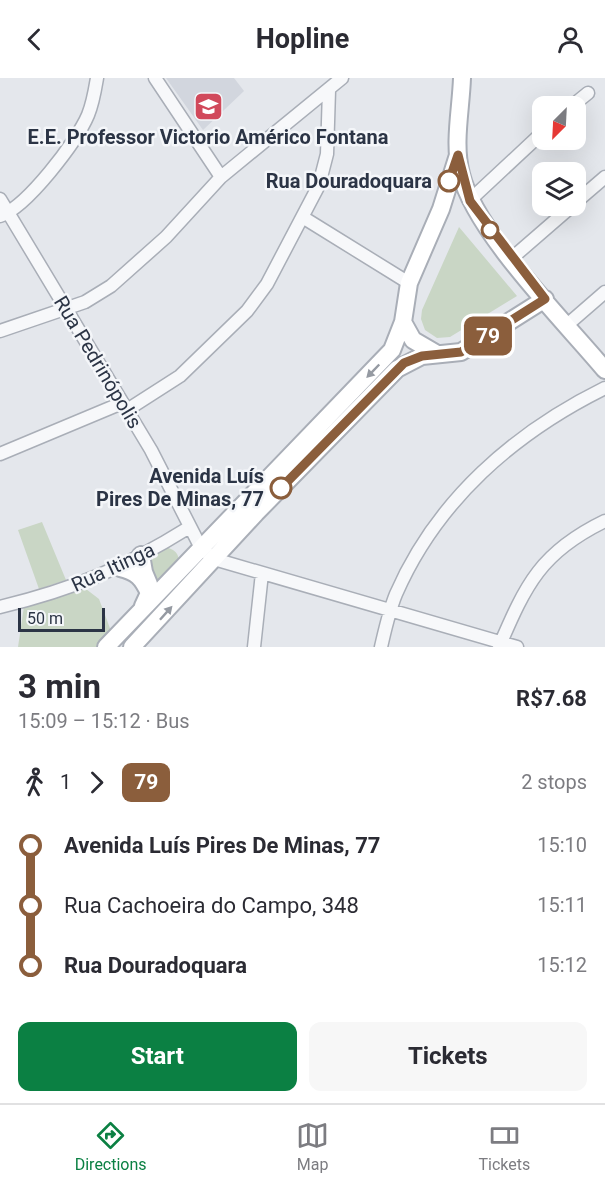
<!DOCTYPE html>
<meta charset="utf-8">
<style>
body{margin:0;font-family:Roboto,sans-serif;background:#f7f7f7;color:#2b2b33;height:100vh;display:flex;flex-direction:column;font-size:22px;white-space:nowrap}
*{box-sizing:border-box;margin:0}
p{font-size:20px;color:#7c7c81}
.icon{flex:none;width:33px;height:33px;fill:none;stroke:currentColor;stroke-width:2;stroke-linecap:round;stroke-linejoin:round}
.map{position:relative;height:569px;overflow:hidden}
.side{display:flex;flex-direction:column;background:#fff;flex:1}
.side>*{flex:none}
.badge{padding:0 12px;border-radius:9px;font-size:21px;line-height:39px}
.needle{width:39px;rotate:204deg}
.buttons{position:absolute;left:532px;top:18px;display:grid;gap:12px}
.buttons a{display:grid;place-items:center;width:54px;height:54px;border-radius:12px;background:#fff;box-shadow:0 6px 24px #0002;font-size:30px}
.scale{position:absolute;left:18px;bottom:15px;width:87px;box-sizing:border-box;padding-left:6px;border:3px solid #2b3445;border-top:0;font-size:16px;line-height:21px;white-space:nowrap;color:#2b3445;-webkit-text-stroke:4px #f4f6f9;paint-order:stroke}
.map>.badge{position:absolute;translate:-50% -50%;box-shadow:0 0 0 3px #fff}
.legs{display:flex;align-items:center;gap:9px;height:66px;padding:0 18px;font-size:20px}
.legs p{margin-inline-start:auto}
.head{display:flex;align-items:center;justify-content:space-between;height:102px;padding:0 18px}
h1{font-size:33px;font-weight:700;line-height:45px}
.action{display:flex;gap:12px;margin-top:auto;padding:12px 18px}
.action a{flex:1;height:69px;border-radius:12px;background:#0b8043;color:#fff;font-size:24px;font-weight:700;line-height:69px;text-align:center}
.action a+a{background:#f7f7f7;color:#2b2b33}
ul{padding:0 18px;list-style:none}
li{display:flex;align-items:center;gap:21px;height:60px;font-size:22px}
li i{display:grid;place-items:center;width:9px;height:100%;margin:0 8px;background:currentColor}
li i::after{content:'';width:15px;height:15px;margin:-8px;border:4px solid;border-radius:50%;background:#fff}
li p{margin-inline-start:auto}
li:first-child i{background:linear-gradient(#0000 50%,currentColor 0)}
li:last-child i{background:linear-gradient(currentColor 50%,#0000 0)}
header{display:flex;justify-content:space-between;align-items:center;height:78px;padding:0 18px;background:#fff;font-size:27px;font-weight:700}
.menu{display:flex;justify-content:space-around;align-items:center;height:84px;border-top:2px solid #e1e1e2;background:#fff;font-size:16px;color:#7c7c81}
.menu a{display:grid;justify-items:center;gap:3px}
.menu .on{color:#0b8043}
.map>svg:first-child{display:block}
.built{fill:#d2d6de}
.green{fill:#c9d6c5}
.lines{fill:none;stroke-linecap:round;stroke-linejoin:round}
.minor-casing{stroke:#a9aeb7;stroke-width:15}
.secondary-casing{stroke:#a9aeb7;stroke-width:20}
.minor{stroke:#f7f8fa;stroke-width:12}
.secondary{stroke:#fff;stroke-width:16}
.oneway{fill:#959aa2}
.line-1-casing{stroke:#fff;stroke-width:14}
.line-1{stroke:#8b5e3c;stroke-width:9}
.stop-1-dot{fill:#fff;stroke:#8b5e3c;stroke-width:3}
.labels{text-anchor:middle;stroke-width:5;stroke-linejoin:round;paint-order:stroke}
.poi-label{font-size:20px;font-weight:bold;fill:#2b3445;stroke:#f4f6f9}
.stop-label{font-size:20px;font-weight:bold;fill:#2b3445;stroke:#f4f6f9;text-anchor:end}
.street-label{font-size:20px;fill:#2b3445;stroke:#f4f6f9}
</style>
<header><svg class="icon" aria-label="back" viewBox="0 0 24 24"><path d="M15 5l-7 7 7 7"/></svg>Hopline<svg class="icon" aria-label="person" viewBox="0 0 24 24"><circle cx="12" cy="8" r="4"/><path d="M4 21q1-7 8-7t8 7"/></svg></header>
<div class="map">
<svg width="605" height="569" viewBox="0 0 605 569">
<rect width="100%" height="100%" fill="#e4e7ec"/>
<path class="built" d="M166,0H234L244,13L203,52Z"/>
<path class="green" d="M459,149L517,218L450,259L437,260L425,252L421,241L422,232Z
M42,444L66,502L39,511L18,452Z
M159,468C173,470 179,473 180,487L162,506L154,505L143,481Z
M86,511L99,521L111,553L96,569H18L24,528Z"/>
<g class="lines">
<defs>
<path id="minor" d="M155,0L221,99
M572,28L588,15
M0,121L151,372L201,470L214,481L517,569
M469,123L543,54
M576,124L605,99
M0,138C27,129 77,63 88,37C93,25 95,12 97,0
M304,140L409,205
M512,180L572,128
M567,247L605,214
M0,253L85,224L111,208L166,159L221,99L342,0
M127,332L180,298L247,233L267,206L319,107L327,76L329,12
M0,376L122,325
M0,529C74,511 124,490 188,450
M254,569L262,495
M381,569C385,552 389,533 396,516C437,422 514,355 605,310
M499,569C526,506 541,474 605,443"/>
<path id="secondary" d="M462,0C461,31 453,66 461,96C475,154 565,244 605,292
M403,244L413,262L437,276
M141,477L144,494L149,506
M120,490C137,494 142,500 149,515L143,528
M106,569L392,272L403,244L409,205L441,131L458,77
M132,569L256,435L397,291L422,278L461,274L545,221"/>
</defs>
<use href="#minor" class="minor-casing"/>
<use href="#secondary" class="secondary-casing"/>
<use href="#minor" class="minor"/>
<use href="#secondary" class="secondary"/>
</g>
<defs><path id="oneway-solid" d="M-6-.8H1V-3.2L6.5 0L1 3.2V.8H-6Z" transform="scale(1.5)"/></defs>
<g class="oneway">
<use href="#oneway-solid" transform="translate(373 293) rotate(134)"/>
<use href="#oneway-solid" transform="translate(166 535) rotate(-48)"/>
</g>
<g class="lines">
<defs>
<path id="line-1" d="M281,410L404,285L422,278L461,274L545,221L470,123L458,77L449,103"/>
</defs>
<use href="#line-1" class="line-1-casing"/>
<use href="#line-1" class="line-1"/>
</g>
<defs>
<symbol id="school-square" viewBox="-11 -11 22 22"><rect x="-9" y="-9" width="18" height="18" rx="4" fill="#d1495b" stroke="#f4f6f9"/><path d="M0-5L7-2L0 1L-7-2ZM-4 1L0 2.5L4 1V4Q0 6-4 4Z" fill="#fff"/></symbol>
</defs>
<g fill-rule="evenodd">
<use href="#school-square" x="192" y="12" width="33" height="33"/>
</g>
<g class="stop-1-dot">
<circle cx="449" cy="103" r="10"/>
<circle cx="490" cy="152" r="8"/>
<circle cx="281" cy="410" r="10"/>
</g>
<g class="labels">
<g class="poi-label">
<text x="208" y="66">E.E. Professor Victorio Américo Fontana</text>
</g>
<g class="stop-label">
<text x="432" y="110">Rua Douradoquara</text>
<text x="264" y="405">Avenida Luís<tspan x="264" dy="23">Pires De Minas, 77</tspan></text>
</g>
<g class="street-label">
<text transform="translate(98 284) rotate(59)" y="7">Rua Pedrinópolis</text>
<text transform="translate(113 489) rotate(-25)" y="7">Rua Itinga</text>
</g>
</g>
</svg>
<div class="buttons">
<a><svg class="needle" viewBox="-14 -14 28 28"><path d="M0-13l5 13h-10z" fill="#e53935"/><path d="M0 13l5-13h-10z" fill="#7c7c81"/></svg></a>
<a><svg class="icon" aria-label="layers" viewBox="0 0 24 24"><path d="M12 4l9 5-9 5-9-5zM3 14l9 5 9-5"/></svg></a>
</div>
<div class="scale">50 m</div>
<b class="badge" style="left:488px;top:258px;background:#8b5e3c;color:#fff">79</b>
</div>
<section class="side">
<div class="head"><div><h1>3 min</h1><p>15:09 – 15:12 · Bus</p></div><b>R$7.68</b></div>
<div class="legs"><svg class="icon" aria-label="walk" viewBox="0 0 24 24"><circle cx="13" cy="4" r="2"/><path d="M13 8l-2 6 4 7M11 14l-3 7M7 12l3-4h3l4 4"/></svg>1<svg class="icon" aria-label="forward" viewBox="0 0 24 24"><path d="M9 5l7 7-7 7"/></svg><b class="badge" style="background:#8b5e3c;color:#fff">79</b><p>2 stops</p></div>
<ul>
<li><i style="color:#8b5e3c"></i><b>Avenida Luís Pires De Minas, 77</b><p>15:10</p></li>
<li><i style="color:#8b5e3c"></i><span>Rua Cachoeira do Campo, 348</span><p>15:11</p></li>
<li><i style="color:#8b5e3c"></i><b>Rua Douradoquara</b><p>15:12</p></li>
</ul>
<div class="action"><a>Start</a><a>Tickets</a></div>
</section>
<nav class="menu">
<a class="on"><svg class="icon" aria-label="directions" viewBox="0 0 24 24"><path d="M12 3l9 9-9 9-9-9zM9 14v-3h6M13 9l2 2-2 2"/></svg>Directions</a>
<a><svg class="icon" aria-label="map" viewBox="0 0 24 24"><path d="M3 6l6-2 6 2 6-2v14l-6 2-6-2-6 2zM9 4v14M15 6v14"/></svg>Map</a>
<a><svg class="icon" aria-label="tickets" viewBox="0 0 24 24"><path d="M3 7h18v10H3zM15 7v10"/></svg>Tickets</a>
</nav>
